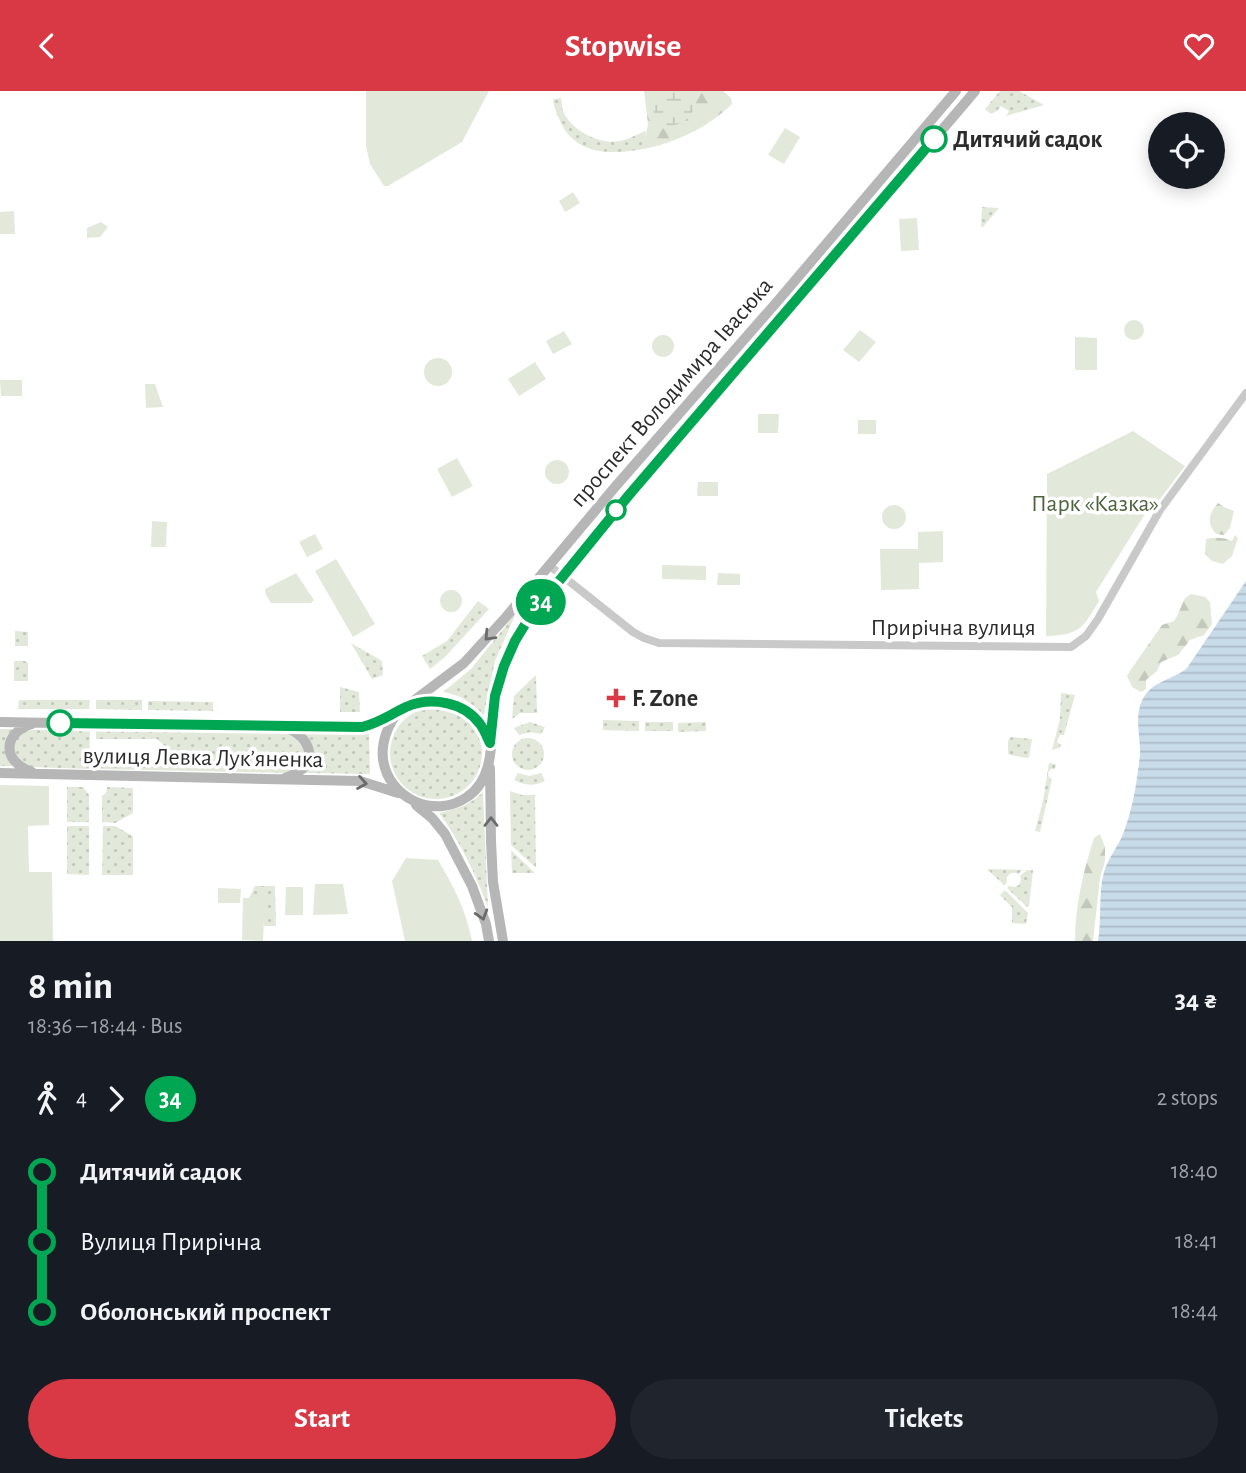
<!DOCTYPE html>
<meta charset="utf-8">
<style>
body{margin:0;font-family:"Alegreya Sans",sans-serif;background:#20242c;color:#f1f3f6;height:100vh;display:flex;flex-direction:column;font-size:26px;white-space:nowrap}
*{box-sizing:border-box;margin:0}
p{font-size:23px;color:#9ea1a6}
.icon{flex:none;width:38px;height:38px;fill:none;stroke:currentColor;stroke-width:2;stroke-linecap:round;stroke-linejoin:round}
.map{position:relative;height:850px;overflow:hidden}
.sheet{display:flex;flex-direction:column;background:#171b24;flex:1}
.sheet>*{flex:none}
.badge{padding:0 14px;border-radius:23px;font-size:24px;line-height:46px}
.fabs{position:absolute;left:1148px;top:21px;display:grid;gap:14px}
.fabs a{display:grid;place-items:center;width:77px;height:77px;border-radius:50%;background:#171b24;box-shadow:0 4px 18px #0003;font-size:35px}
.map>.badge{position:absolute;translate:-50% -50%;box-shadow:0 0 0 4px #fff}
.legs{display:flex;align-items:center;gap:10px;height:77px;padding:0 28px;font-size:23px}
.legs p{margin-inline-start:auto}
.summary{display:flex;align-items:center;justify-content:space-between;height:119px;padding:0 28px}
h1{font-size:38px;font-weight:700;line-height:52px}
.cta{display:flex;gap:14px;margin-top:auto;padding:14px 28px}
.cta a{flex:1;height:80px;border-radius:42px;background:#d83945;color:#fff;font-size:28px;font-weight:700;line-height:80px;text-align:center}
.cta a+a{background:#20242c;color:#f1f3f6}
ul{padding:0 28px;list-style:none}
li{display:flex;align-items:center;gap:24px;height:70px;font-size:26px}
li i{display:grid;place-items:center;width:10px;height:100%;margin:0 9px;background:currentColor}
li i::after{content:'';width:18px;height:18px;margin:-9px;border:5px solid;border-radius:50%;background:#171b24}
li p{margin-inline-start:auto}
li:first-child i{background:linear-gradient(#0000 50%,currentColor 0)}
li:last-child i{background:linear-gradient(currentColor 50%,#0000 0)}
header{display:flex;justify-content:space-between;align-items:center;height:91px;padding:0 28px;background:#d83945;color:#fff;font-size:32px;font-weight:700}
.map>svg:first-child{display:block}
.grass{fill:url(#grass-dots)}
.forest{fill:url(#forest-firs)}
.wetland{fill:url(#wetland-marsh)}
.park{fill:#e2e9da}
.water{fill:url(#water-rules)}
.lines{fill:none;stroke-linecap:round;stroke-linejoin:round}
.minor{stroke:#c9c9c9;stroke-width:8}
.secondary{stroke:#b6b6b6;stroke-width:10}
.oneway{stroke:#6a6a6a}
.line-1-casing{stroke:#fff;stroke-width:16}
.line-1{stroke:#00a651;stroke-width:10}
.stop-1-dot{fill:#fff;stroke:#00a651;stroke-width:3.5}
.poi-dot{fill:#d83945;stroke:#fff;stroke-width:2.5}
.labels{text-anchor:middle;stroke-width:7;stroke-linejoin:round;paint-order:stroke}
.stop-label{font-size:24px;font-weight:bold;fill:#2c2c2c;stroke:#fff;text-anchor:start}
.street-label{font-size:24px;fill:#2c2c2c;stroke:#fff}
.park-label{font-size:24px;fill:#4f643d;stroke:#fff}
.poi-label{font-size:24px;font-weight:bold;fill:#2c2c2c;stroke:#fff;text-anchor:start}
</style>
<header><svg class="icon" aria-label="back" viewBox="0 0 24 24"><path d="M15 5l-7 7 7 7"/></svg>Stopwise<svg class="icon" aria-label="heart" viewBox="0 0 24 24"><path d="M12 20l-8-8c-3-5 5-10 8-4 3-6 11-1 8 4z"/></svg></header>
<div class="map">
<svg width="1246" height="850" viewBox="0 0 1246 850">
<defs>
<pattern id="grass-dots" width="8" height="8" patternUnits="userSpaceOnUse" patternTransform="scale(1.75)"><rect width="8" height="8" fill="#e2e9da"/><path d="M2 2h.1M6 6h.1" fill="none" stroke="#c2c8bb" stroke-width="1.8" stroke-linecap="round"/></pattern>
<pattern id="forest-firs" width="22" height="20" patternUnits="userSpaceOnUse" patternTransform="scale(1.75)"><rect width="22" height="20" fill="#e2e9da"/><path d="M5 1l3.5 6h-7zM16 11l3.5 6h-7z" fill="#c2c8bb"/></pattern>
<pattern id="wetland-marsh" width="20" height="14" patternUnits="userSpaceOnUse" patternTransform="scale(1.75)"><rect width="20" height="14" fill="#e2e9da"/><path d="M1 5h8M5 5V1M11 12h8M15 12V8" fill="none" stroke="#c2c8bb"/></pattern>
<pattern id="water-rules" width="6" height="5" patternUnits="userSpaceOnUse" patternTransform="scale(1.75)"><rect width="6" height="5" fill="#c7dbe8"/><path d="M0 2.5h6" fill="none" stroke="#abbcc7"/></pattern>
</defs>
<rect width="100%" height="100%" fill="#fff"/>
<path class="grass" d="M1000,0H1019L1044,14L1006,25L1009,20L1001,15L997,20L991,23L985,18Z
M561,7C562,13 562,19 565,24C574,40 600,54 619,50C628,49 637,43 646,40C645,49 645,52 653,56C621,63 580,68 562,34C558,25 554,18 553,8Z
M982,116L999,117L983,136H981Z
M478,510L489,518L445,566L430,578L422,565L447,550Z
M516,522L495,570L484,624C470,611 463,605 443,601L471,578Z
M15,540L28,541V555H15Z
M351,552L382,570L383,584L372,588Z
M14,570H25L28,572V590H14Z
M536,584L537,622H520L512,628L514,605Z
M340,596L359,601L360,621H340Z
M1061,602L1075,604L1064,644H1060L1057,651L1061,654L1059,657L1052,659L1060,628Z
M19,609H90L89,618H18Z
M96,609H142V619L96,618Z
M148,610L213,611V620L148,619Z
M390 662a46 46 0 1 1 92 0a46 46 0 1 1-92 0Z
M603,629L639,630V640L603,639Z
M530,631L545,636L541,643L530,641L519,644L514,637Z
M645,631H673V640H645Z
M706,631V640L678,641V632Z
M0,638H13C5,649 5,665 12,675H0Z
M33,639L90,640L89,678L30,676L22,674L13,662L15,648L26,640Z
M96,640L284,642C303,645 308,656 302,674L289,682L96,678V670H155C163,668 166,662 163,653L157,648H96Z
M369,642L370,683L305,682L310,649L305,643Z
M1011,646L1032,648L1029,666L1027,667L1010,664L1008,662V650Z
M512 663a16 16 0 1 1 32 0a16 16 0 1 1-32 0Z
M1049,672L1056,673L1055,678H1051L1048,682L1049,686L1052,688L1040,741L1035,740L1043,710Z
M518,682L529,685L541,682L545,690C534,695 525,695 514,689Z
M67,696H83L89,704V731H67Z
M107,696L133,697V722L115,732L102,731V705L106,702Z
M510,700L522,704H535L536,777L511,754Z
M483,701L488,816C475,782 461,752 439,722C457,718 470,714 483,701Z
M67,735H89V784L67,783Z
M103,735H115L133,745V784H102Z
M511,759L535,782H512Z
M987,778L1023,779L1018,783C1011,779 1005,785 1007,792L1004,794Z
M1027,779H1033L1029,815L1027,816L1007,797L1009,795L1015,796L1019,794L1021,789L1020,785Z
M255,795H275L276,835H264V808L249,807Z
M1005,799L1028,822L1026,833L1012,832V816L1000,804Z"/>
<path class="forest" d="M644,0H723L731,7L732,13C711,34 681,49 653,56L647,53L645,49L648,33Z
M1218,412L1224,416L1234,420L1230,437L1224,444L1216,443C1206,432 1209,422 1218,412Z
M1235,444L1238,447L1232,465L1223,473L1212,470L1205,463L1206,448C1215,446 1223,446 1232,450Z
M1191,503L1205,506L1210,511L1212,533L1204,544L1190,549L1178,564L1161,571L1157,580L1146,589V598L1141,601L1132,596L1127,585L1130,580L1162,534L1174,530L1177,525L1185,507Z
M1100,743L1105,756V770L1100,787L1093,850H1075C1075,815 1083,781 1094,747Z"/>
<path class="wetland" d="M669,0L691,4L696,12C691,28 681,36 664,35C656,27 652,23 652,11L661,1Z"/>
<path class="park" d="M366,0H489L462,51L388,95H384L370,73L366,55Z
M785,37L800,46L784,73L768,64Z
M573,101L580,112L565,121L559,110Z
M14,120L15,143H0V121Z
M917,127L919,159L901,160L899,128Z
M101,131L108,136L100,146L87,147V137Z
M1124 239a10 10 0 1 1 20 0a10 10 0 1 1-20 0Z
M860,239L876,251L859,271L843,259Z
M564,240L572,253L553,263L546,250Z
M652 255a11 11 0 1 1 22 0a11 11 0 1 1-22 0Z
M1075,246L1097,247V279H1075Z
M424 281a14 14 0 1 1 28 0a14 14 0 1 1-28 0Z
M535,271L546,288L519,305L508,288Z
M0,289H22V305H1Z
M145,293H155L163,316L146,317Z
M758,323H779L778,342H758Z
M858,329H876V343H858Z
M1133,340L1185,375L1160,408L1150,415L1096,501L1099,510C1083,537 1080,544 1046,545L1047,383Z
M457,367L473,395L452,406L437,378Z
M545 381a12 12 0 1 1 24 0a12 12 0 1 1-24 0Z
M698,391H718V405H697Z
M882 426a12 12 0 1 1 24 0a12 12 0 1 1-24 0Z
M152,430L167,431L166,456H151Z
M943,440V471L919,472V498L881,499L880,458H918V441Z
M315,443L323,458L307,466L299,451Z
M336,468L375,533L353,546L315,480Z
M662,474L706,475V489L662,488Z
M296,482L314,509L311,512H271L266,504L265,498Z
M718,482L740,483V494H717Z
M440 510a11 11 0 1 1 22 0a11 11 0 1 1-22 0Z
M0,694L49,695V734L28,735L29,781H52L53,850H0Z
M406,767L438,769C454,796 466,819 472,850H405L392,790Z
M315,793H343L348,823L313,824Z
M286,796H303V824H285Z
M218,797L241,798L240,812H218Z
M243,807H265L263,850L242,849Z"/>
<path class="water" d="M1246,490V850H1098C1102,827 1098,803 1104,781C1108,767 1118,756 1123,743C1133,718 1137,690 1140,664C1141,646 1133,624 1144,606C1153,590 1173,589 1187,577Z"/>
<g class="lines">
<path class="minor" d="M550,475L633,541L644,547L659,552L1071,556L1086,545L1098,528L1160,419L1246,302"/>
<path class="secondary" d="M412,611L464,572L506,526L615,396L776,212L956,0
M0,631L339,637C363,636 376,633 397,622
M490,652C485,641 480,631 471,623C455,610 416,605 400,620C388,631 381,652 383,668C388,707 434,729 467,706C499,685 489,637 496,604C502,576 514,547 531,524C544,505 560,488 575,470C606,433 637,395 668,358C723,293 778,228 834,163C881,109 929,55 975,0
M490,677L491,750L493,791L503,850
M32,681C2,671 2,642 32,633
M0,682L360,690L398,702
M285,687C291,685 296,683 301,679C318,665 306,645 289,638
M416,714L432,727L445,743L472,795L486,833L489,850"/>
</g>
<defs><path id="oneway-chevron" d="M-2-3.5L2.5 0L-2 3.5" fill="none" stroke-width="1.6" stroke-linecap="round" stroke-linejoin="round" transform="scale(1.75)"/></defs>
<g class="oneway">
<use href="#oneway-chevron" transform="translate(489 545) rotate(133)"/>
<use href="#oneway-chevron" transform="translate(362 692) rotate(10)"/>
<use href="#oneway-chevron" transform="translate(491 731) rotate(-90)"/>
<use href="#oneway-chevron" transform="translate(482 824) rotate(73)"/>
</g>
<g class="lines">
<defs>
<path id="line-1" d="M60,632L362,636C381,631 389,624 406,616C431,605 464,611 480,633C484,638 487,646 490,652L495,605L504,575L515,550L529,527L629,404L934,48"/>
</defs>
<use href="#line-1" class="line-1-casing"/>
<use href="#line-1" class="line-1"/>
</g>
<g class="stop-1-dot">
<circle cx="934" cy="48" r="12"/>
<circle cx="616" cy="419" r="9"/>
<circle cx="60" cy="632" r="12"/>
</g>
<path class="poi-dot" d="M612.5 596.5h7v7h7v7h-7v7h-7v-7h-7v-7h7z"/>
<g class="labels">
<g class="stop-label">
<text x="953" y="56">Дитячий садок</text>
</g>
<g class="street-label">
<text transform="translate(671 301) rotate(-49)" y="8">проспект Володимира Івасюка</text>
<text x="953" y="544">Прирічна вулиця</text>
<text transform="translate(203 666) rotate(1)" y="8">вулиця Левка Лукʼяненка</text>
</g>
<g class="park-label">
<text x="1095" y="420">Парк «Казка»</text>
</g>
<g class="poi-label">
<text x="632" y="615">F. Zone</text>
</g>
</g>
</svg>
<div class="fabs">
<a><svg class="icon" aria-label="locate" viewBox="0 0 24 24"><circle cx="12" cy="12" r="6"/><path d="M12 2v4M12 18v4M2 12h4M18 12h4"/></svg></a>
</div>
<b class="badge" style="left:541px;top:511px;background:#00a651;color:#fff">34</b>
</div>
<section class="sheet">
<div class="summary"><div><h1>8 min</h1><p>18:36 – 18:44 · Bus</p></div><b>34 ₴</b></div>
<div class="legs"><svg class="icon" aria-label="walk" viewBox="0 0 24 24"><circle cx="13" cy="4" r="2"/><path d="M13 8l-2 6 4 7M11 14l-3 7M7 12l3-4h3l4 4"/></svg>4<svg class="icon" aria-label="forward" viewBox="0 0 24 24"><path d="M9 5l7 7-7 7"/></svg><b class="badge" style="background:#00a651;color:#fff">34</b><p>2 stops</p></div>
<ul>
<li><i style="color:#00a651"></i><b>Дитячий садок</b><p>18:40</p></li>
<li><i style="color:#00a651"></i><span>Вулиця Прирічна</span><p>18:41</p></li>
<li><i style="color:#00a651"></i><b>Оболонський проспект</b><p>18:44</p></li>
</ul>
<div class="cta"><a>Start</a><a>Tickets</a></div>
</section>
